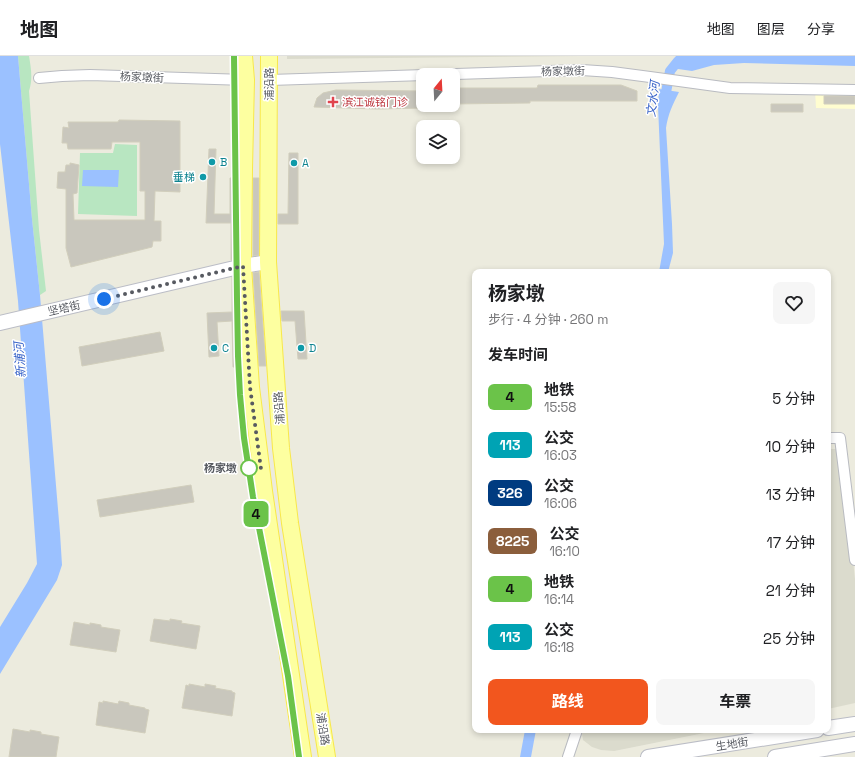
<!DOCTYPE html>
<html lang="zh">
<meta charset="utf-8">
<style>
body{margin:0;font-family:"Space Grotesk","Noto Sans SC",sans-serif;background:#f6f6f6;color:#202124;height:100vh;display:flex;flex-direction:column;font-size:15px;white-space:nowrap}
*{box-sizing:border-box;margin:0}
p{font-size:13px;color:#757577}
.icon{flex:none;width:22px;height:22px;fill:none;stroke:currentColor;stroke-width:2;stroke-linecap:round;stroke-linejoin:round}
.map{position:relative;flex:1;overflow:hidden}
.panel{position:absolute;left:472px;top:213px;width:359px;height:464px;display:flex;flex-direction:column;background:#fff;border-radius:8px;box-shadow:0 2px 6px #0003}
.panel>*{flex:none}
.badge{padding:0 8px;border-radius:6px;font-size:14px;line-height:26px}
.needle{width:26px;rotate:18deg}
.tools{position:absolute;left:416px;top:12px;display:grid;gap:8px}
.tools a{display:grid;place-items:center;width:44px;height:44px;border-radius:8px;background:#fff;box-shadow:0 2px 6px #0003;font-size:20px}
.you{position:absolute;width:20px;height:20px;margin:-10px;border:3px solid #fff;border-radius:50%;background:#1a73e8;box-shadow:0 0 0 6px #1a73e833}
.map>.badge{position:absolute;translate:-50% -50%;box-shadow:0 0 0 2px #fff}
h2{padding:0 16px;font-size:15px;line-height:36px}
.round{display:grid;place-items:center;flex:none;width:42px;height:42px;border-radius:8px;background:#f6f6f6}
.overview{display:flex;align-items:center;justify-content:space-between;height:68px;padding:0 16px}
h1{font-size:19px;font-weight:700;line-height:30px}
.action{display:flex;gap:8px;margin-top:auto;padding:8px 16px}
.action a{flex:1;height:46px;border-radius:8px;background:#f2561e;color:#fff;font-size:16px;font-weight:700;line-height:46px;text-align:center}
.action a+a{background:#f6f6f6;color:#202124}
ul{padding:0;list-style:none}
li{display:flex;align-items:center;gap:12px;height:48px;padding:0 16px}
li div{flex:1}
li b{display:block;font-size:15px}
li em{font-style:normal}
li .badge{min-width:44px;font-weight:700;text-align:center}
header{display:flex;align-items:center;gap:24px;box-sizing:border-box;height:56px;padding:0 20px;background:#fff;border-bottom:1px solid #e0e0e0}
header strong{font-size:19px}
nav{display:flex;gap:22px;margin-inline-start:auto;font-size:14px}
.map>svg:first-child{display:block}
.commercial{fill:#fffdd0}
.education{fill:#dbdbcd}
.green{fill:#b8e6c1}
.water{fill:#9bc1ff}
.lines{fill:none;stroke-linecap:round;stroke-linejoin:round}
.canal{stroke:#9bc1ff;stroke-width:10}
.building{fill:#c9c7bd;stroke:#d1cebc}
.street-casing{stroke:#b9bbc1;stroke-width:12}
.secondary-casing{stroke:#bbbdc6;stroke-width:16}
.primary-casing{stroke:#f8e84a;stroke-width:18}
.street{stroke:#fff;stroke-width:10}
.secondary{stroke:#fff;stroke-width:14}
.primary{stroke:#fdffa0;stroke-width:16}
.line-casing{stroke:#fff;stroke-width:9}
.line{stroke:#6bc349;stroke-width:6}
.walk{stroke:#575a61;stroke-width:4;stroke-dasharray:0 7.2}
.health-dot{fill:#e0444e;stroke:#fff;stroke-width:1.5}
.culture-dot{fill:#0f9aa8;stroke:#fff;stroke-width:1.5}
.stop-dot{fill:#fff;stroke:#6bc349;stroke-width:2}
.labels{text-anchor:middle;stroke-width:3;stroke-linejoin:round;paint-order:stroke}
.street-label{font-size:11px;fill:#575a61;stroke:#fff}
.health-label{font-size:11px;fill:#be3a42;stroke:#fff;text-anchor:start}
.culture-label{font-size:11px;fill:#0d838f;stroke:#fff;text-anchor:start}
.stop-label{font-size:11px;font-weight:bold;fill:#575a61;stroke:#fff;text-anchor:end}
.water-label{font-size:12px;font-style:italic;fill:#3863c8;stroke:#fff}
</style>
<header>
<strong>地图</strong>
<nav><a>地图</a><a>图层</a><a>分享</a></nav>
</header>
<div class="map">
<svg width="855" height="701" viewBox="0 0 855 701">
<rect width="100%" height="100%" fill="#ecebde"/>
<path class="commercial" d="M815,34L855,35V53L816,52Z"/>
<path class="education" d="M287,0H580L287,3Z
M828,393H841L855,523V647L828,653Z
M584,674H719L614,695L601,694L592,691L583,684L582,678Z"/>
<path class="green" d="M18,0H29C31,12 33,23 29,35L39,174L46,235L40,239L32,163Z
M115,88L137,89V160L78,158L80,97H113Z"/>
<path class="water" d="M0,0H18L32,163L40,239L60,477L62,509L57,524L0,618V571L27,527L37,508L18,245L0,88Z
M676,0H855V10L744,7L714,9L692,15L671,12Z
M659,33L679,36C673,48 668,58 666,72L672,168L673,197L668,216H659L664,188L658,50Z
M83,114H119L118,131L82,130Z
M525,674H536L531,701H520Z"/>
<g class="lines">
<path class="canal" d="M664,47L670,15L678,5H681"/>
</g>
<path class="building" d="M538,29H621L637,35V45H530V47L453,48V32H537Z
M336,34L423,35V52L377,53L314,51L317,42L323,37Z
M824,40H855V48H824Z
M771,48H803V56H771Z
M119,64L180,65V136L155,135L154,165H161V185H153L152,191L136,195L71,211L66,192V133L57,132L58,116H65L66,109H70V107L79,109L77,137L73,138L74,164H145V135H140V86H112L111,93H68L67,87H62L63,71L69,72L68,66H118Z
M209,93H216L214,158H230V122H234V203L231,204V167H206Z
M289,97H298V168H278V158H288Z
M253,122H259V199L253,200Z
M259,216L266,310H259L253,217Z
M232,221H234L240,311H233L232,265L217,266L219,300L209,301L207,257L232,256Z
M281,255H304L307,303H298L295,265H282Z
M160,276L164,295L82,310L79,291Z
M191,429L194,446L100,461L97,444Z
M154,563L170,565V563L182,565L181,567L200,570L196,593L150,585Z
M74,566L90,569V567L101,569V571L120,574L116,596L70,589Z
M189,628L205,631V628L216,630L215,632L232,635V636L235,637L232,660L182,652L186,629L189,630Z
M103,645L118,648L119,645L129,647V649L145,652V653L149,654L145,677L96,669L99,646L103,647Z
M13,673L30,676V674L41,676V678L59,681L56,701H9Z"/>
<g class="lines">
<defs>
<path id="street" d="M39,22L62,20L90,19L246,24
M270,24L582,14L612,16L650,21L730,32L855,34
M828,382H840L855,504
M568,701L577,674"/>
<path id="secondary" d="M0,267L243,210L268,206
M828,672L855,668
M648,701L817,674
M775,701L855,688"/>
<path id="primary" d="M244,0L246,24L244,113L243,210L251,331L264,435L303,701
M269,0L268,206L281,392L290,467L327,701"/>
</defs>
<use href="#street" class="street-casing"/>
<use href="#secondary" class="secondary-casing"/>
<use href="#primary" class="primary-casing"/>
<use href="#street" class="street"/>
<use href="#secondary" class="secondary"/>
<use href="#primary" class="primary"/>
</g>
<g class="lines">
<defs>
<path id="line" d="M234,0L237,243L238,300L240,339L244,382L253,441L288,620L299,701"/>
</defs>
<use href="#line" class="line-casing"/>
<use href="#line" class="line"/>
<path class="walk" d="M104,243L243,210L250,331L261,413L249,412"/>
</g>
<path class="health-dot" d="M331 40h4v4h4v4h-4v4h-4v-4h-4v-4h4z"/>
<g class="culture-dot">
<circle cx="212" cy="106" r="4"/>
<circle cx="294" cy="107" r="4"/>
<circle cx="203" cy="121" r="4"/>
<circle cx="214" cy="292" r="4"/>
<circle cx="301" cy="292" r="4"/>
</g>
<circle class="stop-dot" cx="249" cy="412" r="8"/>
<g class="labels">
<g class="street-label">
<text transform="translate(563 15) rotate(-1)" y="4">杨家墩街</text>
<text transform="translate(142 21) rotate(2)" y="4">杨家墩街</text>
<text transform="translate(269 28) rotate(-90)" y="4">浦沿路</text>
<text transform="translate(64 252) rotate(-13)" y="4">坚塔街</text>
<text transform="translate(279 352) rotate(-94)" y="4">浦沿路</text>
<text transform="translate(323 673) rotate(81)" y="4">浦沿路</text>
<text transform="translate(732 688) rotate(-9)" y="4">生地街</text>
</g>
<g class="health-label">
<text x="342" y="50">滨江诚铭门诊</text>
</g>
<g class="culture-label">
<text x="220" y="110">B</text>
<text x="302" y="111">A</text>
<text x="195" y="125" text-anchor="end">垂梯</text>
<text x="222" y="296">C</text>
<text x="309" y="296">D</text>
</g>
<g class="stop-label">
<text x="237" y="416">杨家墩</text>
</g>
<g class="water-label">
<text transform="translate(653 43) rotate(-83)" y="4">文水河</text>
<text transform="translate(20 304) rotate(-94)" y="4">新浦河</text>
</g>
</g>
</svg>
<div class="tools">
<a><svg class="needle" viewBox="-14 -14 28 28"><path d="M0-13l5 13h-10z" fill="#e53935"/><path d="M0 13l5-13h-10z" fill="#757577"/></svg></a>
<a><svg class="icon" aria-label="layers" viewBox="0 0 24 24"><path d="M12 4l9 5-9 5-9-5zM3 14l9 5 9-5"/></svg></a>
</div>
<div class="you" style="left:104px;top:243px"></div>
<b class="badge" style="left:256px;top:458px;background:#6bc349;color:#111">4</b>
<section class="panel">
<div class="overview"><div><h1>杨家墩</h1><p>步行 · 4 分钟 · 260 m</p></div><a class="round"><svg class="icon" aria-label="heart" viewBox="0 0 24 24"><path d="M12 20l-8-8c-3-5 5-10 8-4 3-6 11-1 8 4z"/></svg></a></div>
<h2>发车时间</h2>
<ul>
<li><span class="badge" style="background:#6bc349;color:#111">4</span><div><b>地铁</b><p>15:58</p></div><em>5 分钟</em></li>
<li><span class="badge" style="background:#00a3b4;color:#fff">113</span><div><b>公交</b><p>16:03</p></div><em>10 分钟</em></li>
<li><span class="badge" style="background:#003b80;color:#fff">326</span><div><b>公交</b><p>16:06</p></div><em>13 分钟</em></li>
<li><span class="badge" style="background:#8b5e3c;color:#fff">8225</span><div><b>公交</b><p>16:10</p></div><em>17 分钟</em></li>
<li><span class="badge" style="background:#6bc349;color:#111">4</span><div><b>地铁</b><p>16:14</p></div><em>21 分钟</em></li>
<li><span class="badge" style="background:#00a3b4;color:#fff">113</span><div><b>公交</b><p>16:18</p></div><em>25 分钟</em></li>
</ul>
<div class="action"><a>路线</a><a>车票</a></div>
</section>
</div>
